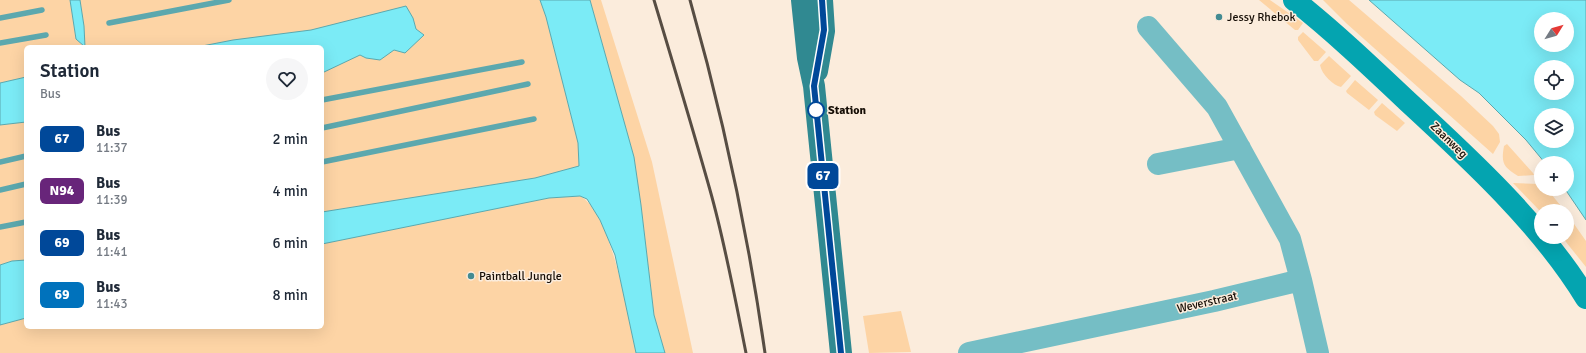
<!DOCTYPE html>
<meta charset="utf-8">
<style>
body{margin:0;font-family:Signika,sans-serif;background:#f6f6f7;color:#1f2937;height:100vh;display:flex;flex-direction:column;font-size:15px;white-space:nowrap}
*{box-sizing:border-box;margin:0}
p{font-size:13px;color:#747a83}
.icon{flex:none;width:22px;height:22px;fill:none;stroke:currentColor;stroke-width:2;stroke-linecap:round;stroke-linejoin:round}
.map{position:relative;flex:1;overflow:hidden}
.drawer{position:absolute;left:24px;top:45px;width:300px;height:284px;display:flex;flex-direction:column;background:#fff;border-radius:6px;box-shadow:0 4px 16px #0002}
.drawer>*{flex:none}
.badge{padding:0 8px;border-radius:6px;font-size:14px;line-height:26px}
.needle{width:26px;rotate:53deg}
.controls{position:absolute;left:1534px;top:12px;display:grid;gap:8px}
.controls a{display:grid;place-items:center;width:40px;height:40px;border-radius:50%;background:#fff;box-shadow:0 4px 16px #0002;font-size:20px}
.map>.badge{position:absolute;translate:-50% -50%;box-shadow:0 0 0 2px #fff}
.round{display:grid;place-items:center;flex:none;width:42px;height:42px;border-radius:21px;background:#f6f6f7}
.headline{display:flex;align-items:center;justify-content:space-between;height:68px;padding:0 16px}
h1{font-size:19px;font-weight:600;line-height:30px}
ul{padding:0;list-style:none}
li{display:flex;align-items:center;gap:12px;height:52px;padding:0 16px}
li div{flex:1}
li b{display:block;font-size:15px}
li em{font-style:normal}
li .badge{min-width:44px;font-weight:700;text-align:center}
.map>svg:first-child{display:block}
.green{fill:#fdd4a5}
.water{fill:#7bebf6;stroke:#5ca8ae;fill-rule:evenodd}
.lines{fill:none;stroke-linecap:round;stroke-linejoin:round}
.stream{stroke:#5ca8ae;stroke-width:5.5}
.minor{stroke:#75bec5;stroke-width:22}
.secondary{stroke:#04a4b0;stroke-width:22}
.primary{stroke:#308991;stroke-width:22}
.rail{stroke:#574d43;stroke-width:3}
.line-casing{stroke:#fff;stroke-width:9}
.line{stroke:#004899;stroke-width:6}
.poi-dot{fill:#438b92;stroke:#fbecdc;stroke-width:1.5}
.stop-dot{fill:#fff;stroke:#004899;stroke-width:2}
.labels{text-anchor:middle;stroke-width:3;stroke-linejoin:round;paint-order:stroke}
.poi-label{font-size:12px;fill:#150d05;stroke:#fbecdc;text-anchor:start}
.stop-label{font-size:12px;font-weight:bold;fill:#150d05;stroke:#fbecdc;text-anchor:start}
.street-label{font-size:12px;fill:#150d05;stroke:#fbecdc}
</style>
<div class="map">
<svg width="1586" height="353" viewBox="0 0 1586 353">
<rect width="100%" height="100%" fill="#fbecdc"/>
<path class="green" d="M0,0H70L76,39L84,47H26V77L0,83Z
M80,0H540L546,17L578,143L579,166L535,178L322,212V73C334,67 346,60 359,55C383,47 403,54 424,35L416,29L413,18L233,40L197,47H85L84,26Z
M590,0H601L652,162L693,353H665L654,315L641,205L634,157Z
M1259,0H1270L1303,23L1298,30H1295Z
M1323,0H1349L1461,96L1493,126L1499,134L1500,142L1493,154L1346,23Z
M1303,32L1326,52L1318,61H1314L1298,40V37Z
M1329,56L1351,76L1341,87C1333,85 1322,75 1320,65Z
M1355,80L1378,100L1369,110L1347,93L1346,91Z
M1382,103L1405,123L1397,131L1375,115L1374,112Z
M26,122V260L12,261L0,265V125Z
M1507,144L1533,173L1534,175L1518,176C1503,167 1501,163 1504,146Z
M1513,183L1541,184V189H1547L1565,211L1541,212Z
M580,196C612,213 628,317 636,353H0V325L26,318V327H322V244L549,198Z
M1567,214L1586,241V267L1562,237H1567Z
M901,311L911,352L869,353L863,316Z"/>
<path class="water" d="M70,0H80L84,26L85,47L76,39Z
M540,0H590L634,157L641,205L654,315L665,353H636L615,255L600,220L587,199L580,196L549,198L322,244V212L535,178L579,166L578,143L546,17Z
M1369,0H1586V220L1565,189H1567V163H1545L1526,140L1479,93L1460,80ZM1541,19H1567V45H1541ZM1541,67H1567V93H1541ZM1541,115H1567V141H1541Z
M406,6L413,18L416,29L424,35L405,53L394,50L380,60L366,58L360,55L322,73V47H197L233,40L311,30Z
M26,77V122L0,125V83Z
M26,260V318L0,325V265L12,261Z"/>
<g class="lines">
<path class="stream" d="M0,18L42,10
M109,23L229,0
M0,43L46,35
M322,100L522,62
M322,128L528,84
M0,162L26,156
M322,162L534,119
M0,190L26,184
M0,227L26,222"/>
<path class="minor" d="M1158,164L1240,148
M1301,280L1318,353
M969,353L1214,301L1301,280L1290,239L1217,107L1148,27"/>
<path class="secondary" d="M1294,0C1333,31 1369,65 1405,99C1468,157 1541,224 1586,298"/>
<path class="primary" d="M802,0L808,58L814,86L841,353
M817,71L824,31L822,0"/>
<path class="rail" d="M654,0C673,63 692,126 710,190C725,243 735,298 746,353
M690,0C723,116 748,234 765,353"/>
</g>
<g class="lines">
<defs>
<path id="line" d="M822,0L824,30L814,86L841,353"/>
</defs>
<use href="#line" class="line-casing"/>
<use href="#line" class="line"/>
</g>
<g class="poi-dot">
<circle cx="1219" cy="17" r="4"/>
<circle cx="471" cy="276" r="4"/>
</g>
<circle class="stop-dot" cx="816" cy="110" r="8"/>
<g class="labels">
<g class="poi-label">
<text x="1227" y="21">Jessy Rhebok</text>
<text x="479" y="280">Paintball Jungle</text>
</g>
<g class="stop-label">
<text x="828" y="114">Station</text>
</g>
<g class="street-label">
<text transform="translate(1449 140) rotate(44)" y="4">Zaanweg</text>
<text transform="translate(1207 302) rotate(-13)" y="4">Weverstraat</text>
</g>
</g>
</svg>
<div class="controls">
<a><svg class="needle" viewBox="-14 -14 28 28"><path d="M0-13l5 13h-10z" fill="#e53935"/><path d="M0 13l5-13h-10z" fill="#747a83"/></svg></a>
<a><svg class="icon" aria-label="locate" viewBox="0 0 24 24"><circle cx="12" cy="12" r="6"/><path d="M12 2v4M12 18v4M2 12h4M18 12h4"/></svg></a>
<a><svg class="icon" aria-label="layers" viewBox="0 0 24 24"><path d="M12 4l9 5-9 5-9-5zM3 14l9 5 9-5"/></svg></a>
<a>+</a>
<a>−</a>
</div>
<b class="badge" style="left:823px;top:176px;background:#004899;color:#fff">67</b>
<section class="drawer">
<div class="headline"><div><h1>Station</h1><p>Bus</p></div><a class="round"><svg class="icon" aria-label="heart" viewBox="0 0 24 24"><path d="M12 20l-8-8c-3-5 5-10 8-4 3-6 11-1 8 4z"/></svg></a></div>
<ul>
<li><span class="badge" style="background:#004899;color:#fff">67</span><div><b>Bus</b><p>11:37</p></div><em>2 min</em></li>
<li><span class="badge" style="background:#68257a;color:#fff">N94</span><div><b>Bus</b><p>11:39</p></div><em>4 min</em></li>
<li><span class="badge" style="background:#004899;color:#fff">69</span><div><b>Bus</b><p>11:41</p></div><em>6 min</em></li>
<li><span class="badge" style="background:#0072bc;color:#fff">69</span><div><b>Bus</b><p>11:43</p></div><em>8 min</em></li>
</ul>
</section>
</div>
